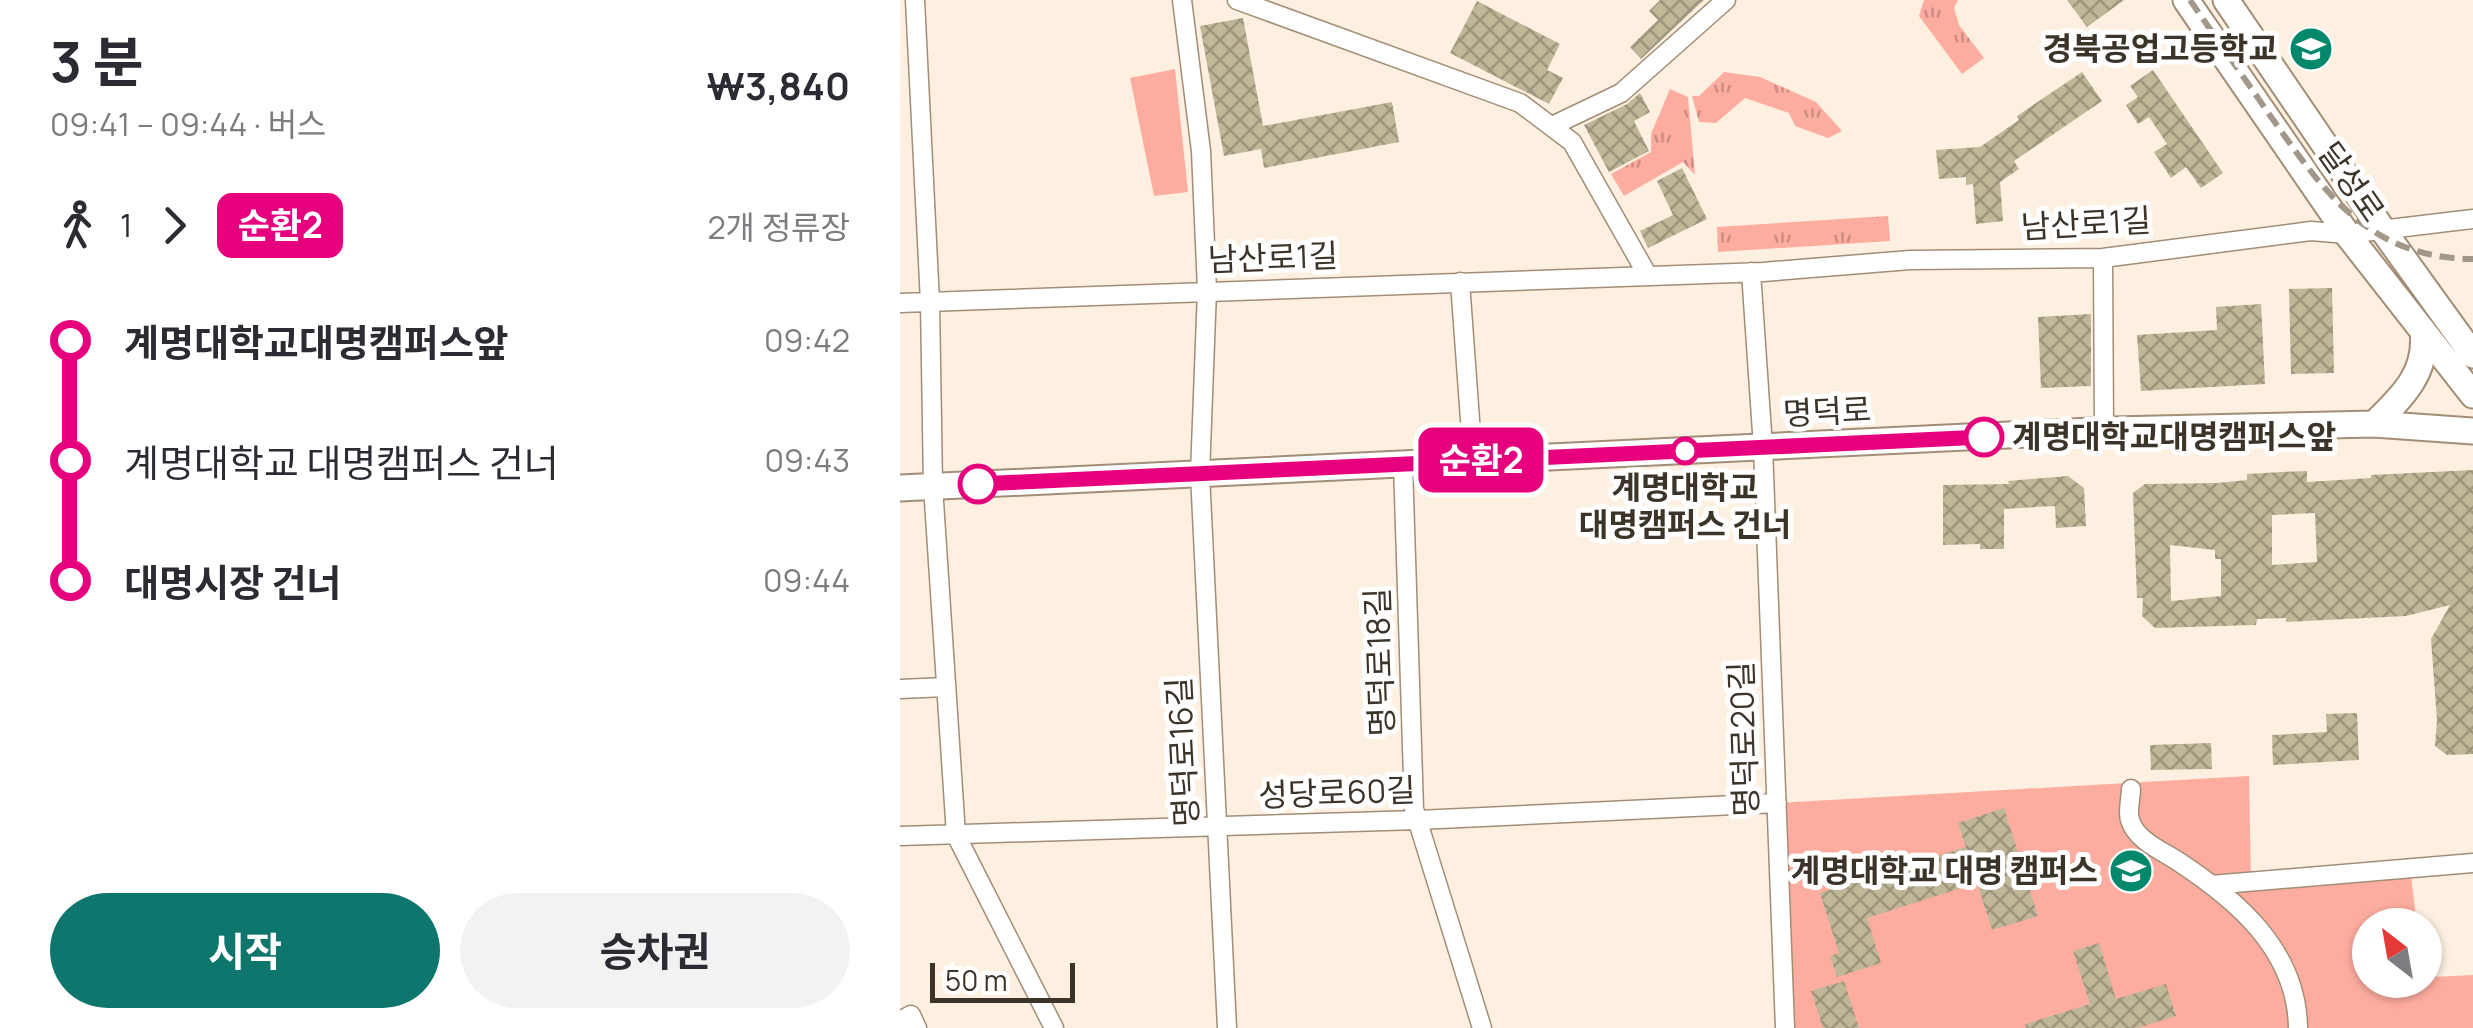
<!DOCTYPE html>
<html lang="ko">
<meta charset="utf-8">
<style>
body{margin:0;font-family:Manrope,"Noto Sans KR",sans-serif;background:#f2f2f3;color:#2b2b33;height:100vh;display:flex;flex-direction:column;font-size:38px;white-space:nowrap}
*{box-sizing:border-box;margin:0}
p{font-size:32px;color:#7c7c81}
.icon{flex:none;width:55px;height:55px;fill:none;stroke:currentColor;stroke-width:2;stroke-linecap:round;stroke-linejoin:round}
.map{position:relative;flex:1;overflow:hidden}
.details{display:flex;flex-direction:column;background:#fff;width:900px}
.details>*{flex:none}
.badge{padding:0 20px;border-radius:15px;font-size:35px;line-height:65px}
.needle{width:65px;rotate:329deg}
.buttons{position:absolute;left:1452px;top:908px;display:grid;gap:20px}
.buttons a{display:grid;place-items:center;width:90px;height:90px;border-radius:50%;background:#fff;box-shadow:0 2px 8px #0004;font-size:50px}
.scale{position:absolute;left:30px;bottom:25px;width:145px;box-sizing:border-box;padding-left:10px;border:5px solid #3c3329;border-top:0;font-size:28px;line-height:35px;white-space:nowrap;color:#3c3329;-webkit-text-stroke:8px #fff;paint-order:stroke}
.map>.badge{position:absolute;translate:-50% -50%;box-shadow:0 0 0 5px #fff}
.legs{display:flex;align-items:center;gap:15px;height:110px;padding:0 50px;font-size:32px}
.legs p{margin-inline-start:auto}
.headline{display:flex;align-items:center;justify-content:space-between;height:170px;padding:0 50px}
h1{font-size:55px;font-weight:700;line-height:75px}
.primary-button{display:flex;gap:20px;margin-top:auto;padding:20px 50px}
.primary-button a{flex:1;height:115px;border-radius:60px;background:#0f766e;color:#fff;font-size:40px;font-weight:700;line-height:115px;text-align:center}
.primary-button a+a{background:#f2f2f3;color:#2b2b33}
ul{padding:0 50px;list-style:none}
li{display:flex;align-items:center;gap:35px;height:120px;font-size:38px}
li i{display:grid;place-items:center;width:15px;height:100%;margin:0 12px;background:currentColor}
li i::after{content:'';width:25px;height:25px;margin:-12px;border:8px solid;border-radius:50%;background:#fff}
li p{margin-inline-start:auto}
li:first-child i{background:linear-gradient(#0000 50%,currentColor 0)}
li:last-child i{background:linear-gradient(currentColor 50%,#0000 0)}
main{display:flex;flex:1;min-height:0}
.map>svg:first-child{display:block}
.grass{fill:url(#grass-tufts)}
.park{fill:#fdad9f}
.building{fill:url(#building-cross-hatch);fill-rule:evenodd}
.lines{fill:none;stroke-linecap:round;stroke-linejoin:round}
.minor-casing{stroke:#a28d76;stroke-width:21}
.secondary-casing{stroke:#a28d76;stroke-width:29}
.minor{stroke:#fff;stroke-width:18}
.secondary{stroke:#fff;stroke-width:25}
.rail{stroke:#a3978a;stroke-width:6;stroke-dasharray:15 8;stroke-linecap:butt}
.line-1-casing{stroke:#fff;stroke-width:22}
.line-1{stroke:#e6007e;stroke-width:15}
.stop-1-dot{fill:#fff;stroke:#e6007e;stroke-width:5}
.labels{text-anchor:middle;stroke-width:10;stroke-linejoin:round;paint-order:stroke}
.poi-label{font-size:32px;font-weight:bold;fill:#3c3329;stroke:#fff;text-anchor:end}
.street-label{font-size:32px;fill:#3c3329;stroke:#fff}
.stop-label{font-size:32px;font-weight:bold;fill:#3c3329;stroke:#fff;text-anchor:start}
</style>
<main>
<section class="details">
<div class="headline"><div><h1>3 분</h1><p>09:41 – 09:44 · 버스</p></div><b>₩3,840</b></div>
<div class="legs"><svg class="icon" aria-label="walk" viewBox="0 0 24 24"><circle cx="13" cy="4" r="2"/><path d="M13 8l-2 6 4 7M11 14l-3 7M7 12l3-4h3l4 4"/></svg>1<svg class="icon" aria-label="forward" viewBox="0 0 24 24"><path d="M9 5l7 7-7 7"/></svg><b class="badge" style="background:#e6007e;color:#fff">순환2</b><p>2개 정류장</p></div>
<ul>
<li><i style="color:#e6007e"></i><b>계명대학교대명캠퍼스앞</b><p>09:42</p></li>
<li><i style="color:#e6007e"></i><span>계명대학교 대명캠퍼스 건너</span><p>09:43</p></li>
<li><i style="color:#e6007e"></i><b>대명시장 건너</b><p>09:44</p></li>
</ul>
<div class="primary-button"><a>시작</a><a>승차권</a></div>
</section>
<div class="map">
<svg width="1573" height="1028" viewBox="0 0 1573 1028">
<defs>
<pattern id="grass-tufts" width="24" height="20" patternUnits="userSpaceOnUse" patternTransform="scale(2.5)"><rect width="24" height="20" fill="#fdad9f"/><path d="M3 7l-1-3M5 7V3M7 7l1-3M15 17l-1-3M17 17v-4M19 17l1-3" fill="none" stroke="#ce8d82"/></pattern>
<pattern id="building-cross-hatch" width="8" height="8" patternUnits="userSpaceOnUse" patternTransform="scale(2.5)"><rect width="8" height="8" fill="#c0b698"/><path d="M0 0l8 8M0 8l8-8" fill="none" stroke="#9d957c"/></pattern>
</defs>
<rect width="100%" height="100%" fill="#fdf0e0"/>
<path class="grass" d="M1024,0H1058L1054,8L1059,25L1084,58L1062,74L1019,16Z
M824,72L860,77L916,102L942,131L928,138L895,126L889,113L845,98L816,123L799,122L792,96H799Z
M770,89L788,97L795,175L783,162L724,196L711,174L751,152V134Z
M988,216L990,241L818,252L817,227Z"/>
<path class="park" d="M275,69L288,192L254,196L230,78Z
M1349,776L1351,881L1510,868L1517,925H1470V980L1573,975V1028H885L877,803Z"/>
<path class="building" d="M760,0H804L741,59L730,47L758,20L749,11Z
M1167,0H1224L1187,27Z
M577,1L660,44L647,70L663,78L649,104L550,53Z
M343,18L363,126L492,102L499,142L364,168L361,149L324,156L300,26Z
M1253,70L1323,173L1301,188L1286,167L1271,178L1254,152L1267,144L1249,117L1238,124L1226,105L1238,97L1230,86Z
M1182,72L1202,101L1114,161L1119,169L1100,182L1103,221L1076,224L1073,184L1066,185V177L1039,179L1036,150L1080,147L1119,120L1117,116Z
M740,93L750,112L734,121L749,151L709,172L684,125L727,104Z
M782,168L807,219L748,248L740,231L773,215L757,181Z
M1432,288L1434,373L1391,374L1389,289Z
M1361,304L1365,384L1241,391L1237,335L1317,330L1316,307Z
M1191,314V386L1141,388L1138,317Z
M1573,470V754L1547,755L1535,746L1537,720L1531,639L1550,605L1506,616L1386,622V618L1357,619L1356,625L1255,628L1242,616L1243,598H1237L1233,493L1245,484L1317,483L1347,480V474L1381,472L1407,471V482L1471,478V475ZM1415,513L1417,562L1372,565V515ZM1270,545L1315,550V559H1321V596L1271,601Z
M1168,476L1184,488L1186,526L1156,528L1155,506L1104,509V549H1080V544L1043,545V485L1109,484L1108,481Z
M1457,713L1459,760L1373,765L1372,735L1427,732L1426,714Z
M1311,743L1312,769L1251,770L1250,745Z
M1104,808L1138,916L1092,930L1077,883L967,918L981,963L937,977L930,956L939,953L920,893L1066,847L1058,823Z
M1199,943L1216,999L1266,984L1276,1016L1238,1028H1126L1125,1024L1190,1004L1173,951Z
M944,981L959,1028H923L911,991Z"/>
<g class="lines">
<defs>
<path id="minor" d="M15,0L30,302L33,486L56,835L154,1028
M282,0L301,151L307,290L300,474L327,1028
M337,0L620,103L672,142L748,276
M652,126L721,93L826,0
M1203,258L1204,431
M851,272L863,447L885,1028
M560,282L573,461
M0,303L863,272L1010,260L1203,258L1411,231L1447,234L1573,219
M503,464L514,809L582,1028
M0,689L46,687
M1231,789C1231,798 1227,812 1230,820C1236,840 1260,850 1276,860C1336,899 1397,950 1398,1028
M0,836L518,820L877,803
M1311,885L1573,863
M0,1021L11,1015L17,1028"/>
<path id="secondary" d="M1286,0L1447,234L1573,395
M1326,0L1482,229L1573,355
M1474,424C1502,397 1528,373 1523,331
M0,488L1213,430L1474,424L1573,431"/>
</defs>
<use href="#minor" class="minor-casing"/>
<use href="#secondary" class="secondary-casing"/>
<use href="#minor" class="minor"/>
<use href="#secondary" class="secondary"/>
<path class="rail" d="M1290,0C1316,38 1343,76 1369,114C1424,192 1468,258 1573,259"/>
</g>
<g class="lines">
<defs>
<path id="line-1" d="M78,484L1084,437"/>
</defs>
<use href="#line-1" class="line-1-casing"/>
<use href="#line-1" class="line-1"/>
</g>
<defs>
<symbol id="school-disc" viewBox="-11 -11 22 22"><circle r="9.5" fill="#04886c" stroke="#fff"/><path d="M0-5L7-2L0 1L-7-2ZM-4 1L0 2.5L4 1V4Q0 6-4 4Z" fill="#fff"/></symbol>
<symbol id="university-disc" viewBox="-11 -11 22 22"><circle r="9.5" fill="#04886c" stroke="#fff"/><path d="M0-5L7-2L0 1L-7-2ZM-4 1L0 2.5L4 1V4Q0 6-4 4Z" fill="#fff"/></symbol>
</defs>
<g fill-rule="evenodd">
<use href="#school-disc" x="1386" y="24" width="50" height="50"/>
<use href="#university-disc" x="1206" y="846" width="50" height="50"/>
</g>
<g class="stop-1-dot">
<circle cx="1084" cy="437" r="18"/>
<circle cx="785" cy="451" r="12"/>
<circle cx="78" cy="484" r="18"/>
</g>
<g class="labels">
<g class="poi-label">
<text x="1378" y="60">경북공업고등학교</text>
<text x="1198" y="882">계명대학교 대명 캠퍼스</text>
</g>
<g class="street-label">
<text transform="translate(1451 182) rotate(55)" y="11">달성로</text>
<text transform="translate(1186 224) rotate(-3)" y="11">남산로1길</text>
<text transform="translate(373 258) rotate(-2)" y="11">남산로1길</text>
<text transform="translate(927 412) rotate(-3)" y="11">명덕로</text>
<text transform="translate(480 662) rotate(-92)" y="11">명덕로18길</text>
<text transform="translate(844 739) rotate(-92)" y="11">명덕로20길</text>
<text transform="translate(283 752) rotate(-93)" y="11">명덕로16길</text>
<text transform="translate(437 793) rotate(-2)" y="11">성당로60길</text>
</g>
<g class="stop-label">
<text x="1112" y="448">계명대학교대명캠퍼스앞</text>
<text x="785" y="499" text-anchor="middle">계명대학교<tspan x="785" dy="37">대명캠퍼스 건너</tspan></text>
</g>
</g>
</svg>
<div class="buttons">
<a><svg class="needle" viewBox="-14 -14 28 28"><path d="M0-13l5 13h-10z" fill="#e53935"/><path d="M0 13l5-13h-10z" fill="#7c7c81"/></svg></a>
</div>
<div class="scale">50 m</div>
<b class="badge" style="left:581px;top:460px;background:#e6007e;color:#fff">순환2</b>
</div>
</main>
